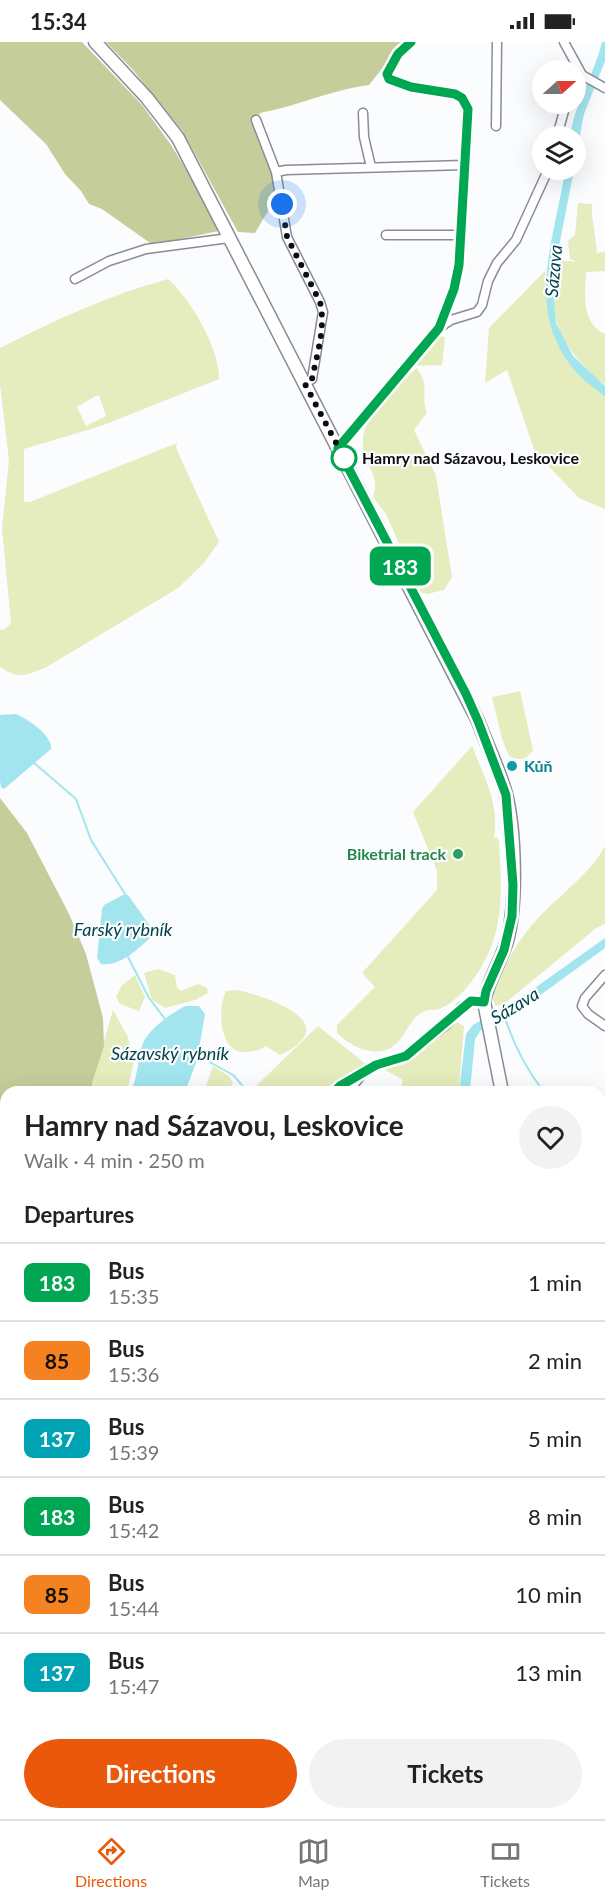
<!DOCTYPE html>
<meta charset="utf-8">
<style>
body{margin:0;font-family:Lato,sans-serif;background:#f2f2f2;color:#222;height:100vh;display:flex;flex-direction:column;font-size:22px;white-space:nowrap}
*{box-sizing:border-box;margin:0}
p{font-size:20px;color:#767676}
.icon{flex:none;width:33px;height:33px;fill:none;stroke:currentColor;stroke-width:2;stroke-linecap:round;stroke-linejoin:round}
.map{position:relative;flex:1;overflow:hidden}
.panel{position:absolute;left:0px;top:1044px;width:606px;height:734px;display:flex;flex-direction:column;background:#fff;border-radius:18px 18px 0 0;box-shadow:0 6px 24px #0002}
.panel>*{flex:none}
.badge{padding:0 12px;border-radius:9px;font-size:21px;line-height:39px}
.needle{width:39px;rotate:69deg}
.controls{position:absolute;left:532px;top:18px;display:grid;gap:12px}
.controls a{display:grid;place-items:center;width:54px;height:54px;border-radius:50%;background:#fff;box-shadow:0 6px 24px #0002;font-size:30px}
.you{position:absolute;width:30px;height:30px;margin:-15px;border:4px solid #fff;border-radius:50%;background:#1a73e8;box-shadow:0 0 0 9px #1a73e833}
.map>.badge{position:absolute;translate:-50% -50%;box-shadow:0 0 0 3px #fff}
h2{padding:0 24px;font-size:22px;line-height:54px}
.round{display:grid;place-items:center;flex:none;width:63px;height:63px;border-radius:32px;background:#f2f2f2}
.headline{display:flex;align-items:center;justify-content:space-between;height:102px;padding:0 24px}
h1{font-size:28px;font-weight:700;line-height:45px}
.primary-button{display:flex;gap:12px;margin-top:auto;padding:12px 24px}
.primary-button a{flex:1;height:69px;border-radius:36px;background:#ea580c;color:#fff;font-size:24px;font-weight:700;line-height:69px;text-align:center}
.primary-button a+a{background:#f2f2f2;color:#222}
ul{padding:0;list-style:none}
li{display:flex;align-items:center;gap:18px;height:78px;padding:0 24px;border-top:2px solid #e0e0e0}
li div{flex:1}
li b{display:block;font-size:22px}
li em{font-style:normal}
li .badge{min-width:66px;font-weight:700;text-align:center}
.status{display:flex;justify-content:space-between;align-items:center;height:42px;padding:0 30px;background:#fff;direction:ltr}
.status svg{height:16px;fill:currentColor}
.tab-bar{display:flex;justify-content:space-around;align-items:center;height:84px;border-top:2px solid #e0e0e0;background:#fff;font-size:16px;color:#767676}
.tab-bar a{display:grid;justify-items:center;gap:3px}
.tab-bar .active{color:#ea580c}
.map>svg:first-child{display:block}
.green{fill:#e5ecbd;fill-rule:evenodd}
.forest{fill:#c5cd9a}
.water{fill:#a2e5ee}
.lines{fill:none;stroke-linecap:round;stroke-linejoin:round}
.stream{stroke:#a2e5ee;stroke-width:2}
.street-casing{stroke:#878c96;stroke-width:11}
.primary-casing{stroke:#878c96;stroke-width:15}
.street{stroke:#fff;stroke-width:8}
.primary{stroke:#fff;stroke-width:12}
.line-casing{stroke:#fff;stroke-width:14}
.line{stroke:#00a651;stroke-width:9}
.walk{stroke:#0c0d11;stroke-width:6;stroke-dasharray:0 10.8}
.stop-dot{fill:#fff;stroke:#00a651;stroke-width:3}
.culture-dot{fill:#0f9aa8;stroke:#fbfcfe;stroke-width:2}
.leisure-dot{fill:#2e9e5b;stroke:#fbfcfe;stroke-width:2}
.labels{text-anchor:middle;stroke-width:4.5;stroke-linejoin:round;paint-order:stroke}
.stop-label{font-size:16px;font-weight:bold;fill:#0c0d11;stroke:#fbfcfe;text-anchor:start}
.culture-label{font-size:16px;font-weight:bold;fill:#0d838f;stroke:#fbfcfe;text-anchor:start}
.leisure-label{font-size:16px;font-weight:bold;fill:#27864d;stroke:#fbfcfe;text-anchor:end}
.water-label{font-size:18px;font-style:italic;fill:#02434a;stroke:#fbfcfe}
</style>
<div class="status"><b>15:34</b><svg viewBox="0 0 49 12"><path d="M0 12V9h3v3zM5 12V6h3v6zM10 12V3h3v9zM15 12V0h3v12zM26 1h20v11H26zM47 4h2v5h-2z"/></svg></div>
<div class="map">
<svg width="605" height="1777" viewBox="0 0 605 1777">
<rect width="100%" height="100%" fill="#fbfcfe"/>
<path class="green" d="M578,161L592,162C591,179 596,193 597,211L605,210V229L586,230C585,252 581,281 605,292V343C565,312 540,270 557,218L577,220L570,217L568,199L575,193Z
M545,229C547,291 558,315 605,355V467L579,456L535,410L507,328L485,341L489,286Z
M168,237C190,256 220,307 219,337L101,384L24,407V460H30L177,401L176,406L219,500L203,522L178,546L45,626C24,633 20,638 0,625V588L5,587L11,581L2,486L9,418L0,342V306C55,278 109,253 168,237ZM96,354H99L106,374L86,384L77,365Z
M437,293L445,295L442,323L413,324Z
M417,326C431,347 420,351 427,371L414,388L436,434L452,535L444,548L427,552L420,550L386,472L373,455C380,432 368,430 364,411C362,404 363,393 365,387C371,372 404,337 417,326Z
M520,649L533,708C527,718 520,719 509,714L502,697L492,655Z
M472,704C484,734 500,764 494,796L497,795L499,799C501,833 504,873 491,905C482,928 462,958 439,967C434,969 429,967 425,969C411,975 407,990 398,1000C380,1019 352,1006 337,991V983L375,945L362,931L437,848V829L413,770Z
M605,804V882L595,887L503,963L496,964L493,958C500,927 519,896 541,873C562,851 590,832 605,804Z
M158,927L175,933L177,946L181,949L198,942L207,946L208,951L195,958L165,966L152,958L144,931Z
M135,933L145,955L139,969L120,962L116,955L122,943Z
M237,948C270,955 346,982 280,1013L266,1004C261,1008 255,1009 248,1010C219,1014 217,968 226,949Z
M113,968L128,995L134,1019L127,1050H92V1041Z
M457,980L464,984L459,1046L455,1050H402V1037L385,1028L387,1023Z
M318,984L372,1027L353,1050H250Z
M213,1024L229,1034L233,1041L227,1050H204Z"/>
<path class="forest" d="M0,0H82L142,63L171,103L223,188L153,203L102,167L89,162L81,149L65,132L46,102L0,58Z
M106,0H403L369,43C331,48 297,64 260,71L255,80L270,113L277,154L255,191L238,190L183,90L133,28Z
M0,756L27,791L69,872L86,912L103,976L104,1004L92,1041V1050H6V1491L0,1488Z
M600,1670H605V1777H0V1742L6,1736V1772H600Z"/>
<path class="water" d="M602,0H605V19L584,72L576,114V94H570C575,61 594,33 602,0Z
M565,128H574L552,240L556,281L573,314L605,344V355C596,347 585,340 577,331C522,268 555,199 565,128Z
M16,672C27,677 53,693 51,707L4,747L1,745L0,739V673Z
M123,853H128L155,891C141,904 122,925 101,922L97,916L102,867L104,863Z
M605,896V906L535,957L481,988L475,997L470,1048L469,1050H459L466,992L473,983L525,953Z
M186,964H199L205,972L197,1018L185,1050H131C137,1035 138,1020 142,1004C146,989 172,970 186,964Z"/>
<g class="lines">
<path class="stream" d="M33,720L76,757L91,798L125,852V856
M127,913L149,956L165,977
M504,973C513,1001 526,1027 544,1050
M197,1013L233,1033L242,1043
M600,1573H605
M0,1679L6,1676
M393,1777L394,1772"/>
<defs>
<path id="street" d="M411,0L398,12L387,32L389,37L411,45L455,52L462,56L468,67L460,217L454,247L439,286
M564,0L582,33
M576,42L582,33L605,46
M363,71L364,95L371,125
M256,78L276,130
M496,84L497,0
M557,94L566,62
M386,193H461
M75,237L109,219L146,207L229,196
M305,342L312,337L323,270L320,260L287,195L276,130L286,128L465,123
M338,406L439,286L451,278L477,270L482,263L488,239L497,221L516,198L548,128
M605,933L585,956L582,964L588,972L605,984
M334,1050L340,1044L356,1035
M348,1050L362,1032L376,1023L406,1014L446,983L461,965L471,959L484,960
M600,1143L605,1142
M600,1285L605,1288
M600,1391L605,1392
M600,1480L605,1479"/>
<path id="primary" d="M95,0L147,56L178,96L478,679C487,703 499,727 506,752C515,789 517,858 508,895C503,917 488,937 484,960L502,1050
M600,1166L605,1178"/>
</defs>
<use href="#street" class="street-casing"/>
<use href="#primary" class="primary-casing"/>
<use href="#street" class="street"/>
<use href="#primary" class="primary"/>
</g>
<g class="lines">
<defs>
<path id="line" d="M334,1050L340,1044L376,1023L406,1014L471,959L484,960L486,949L504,908L512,874L513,843L506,753L478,679L466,652L338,406L439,286L454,247L459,223L468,67L462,56L455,52L411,45L389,37L387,32L398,12L411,0"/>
</defs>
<use href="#line" class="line-casing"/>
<use href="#line" class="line"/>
<path class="walk" d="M282,162L287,195L320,260C326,285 317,312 312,337L305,342L344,416"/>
</g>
<circle class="stop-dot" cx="344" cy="416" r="12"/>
<circle class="culture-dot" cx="512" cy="724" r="6"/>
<circle class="leisure-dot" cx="458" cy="812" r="6"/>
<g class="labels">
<g class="stop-label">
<text x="362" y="422">Hamry nad Sázavou, Leskovice</text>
</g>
<g class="culture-label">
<text x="524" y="730">Kůň</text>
</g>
<g class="leisure-label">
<text x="446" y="818">Biketrial track</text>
</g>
<g class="water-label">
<text transform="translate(554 229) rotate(-85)" y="6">Sázava</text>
<text x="123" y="894">Farský rybník</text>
<text transform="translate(515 964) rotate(-31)" y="6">Sázava</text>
<text x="170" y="1018">Sázavský rybník</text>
</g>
</g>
</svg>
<div class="controls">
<a><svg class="needle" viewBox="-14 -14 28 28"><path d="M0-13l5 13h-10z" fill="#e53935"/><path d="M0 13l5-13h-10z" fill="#767676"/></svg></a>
<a><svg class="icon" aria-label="layers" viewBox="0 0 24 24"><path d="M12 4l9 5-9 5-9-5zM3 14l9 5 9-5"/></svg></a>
</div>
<div class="you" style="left:282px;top:162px"></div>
<b class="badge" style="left:400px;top:524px;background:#00a651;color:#fff">183</b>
<section class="panel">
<div class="headline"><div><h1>Hamry nad Sázavou, Leskovice</h1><p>Walk · 4 min · 250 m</p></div><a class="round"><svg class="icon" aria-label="heart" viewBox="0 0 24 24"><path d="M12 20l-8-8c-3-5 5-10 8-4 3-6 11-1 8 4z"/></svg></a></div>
<h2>Departures</h2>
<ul>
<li><span class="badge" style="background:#00a651;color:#fff">183</span><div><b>Bus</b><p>15:35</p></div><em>1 min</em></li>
<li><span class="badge" style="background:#f58220;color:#111">85</span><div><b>Bus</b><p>15:36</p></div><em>2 min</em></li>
<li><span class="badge" style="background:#00a3b4;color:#fff">137</span><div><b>Bus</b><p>15:39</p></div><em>5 min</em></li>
<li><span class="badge" style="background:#00a651;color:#fff">183</span><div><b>Bus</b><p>15:42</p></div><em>8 min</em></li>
<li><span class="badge" style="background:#f58220;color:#111">85</span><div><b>Bus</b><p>15:44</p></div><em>10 min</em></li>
<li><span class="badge" style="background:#00a3b4;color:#fff">137</span><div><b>Bus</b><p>15:47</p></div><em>13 min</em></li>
</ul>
<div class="primary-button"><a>Directions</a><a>Tickets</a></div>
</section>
</div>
<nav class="tab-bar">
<a class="active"><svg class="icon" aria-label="directions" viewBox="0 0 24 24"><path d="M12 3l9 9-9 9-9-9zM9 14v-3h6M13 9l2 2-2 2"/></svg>Directions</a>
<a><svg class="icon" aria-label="map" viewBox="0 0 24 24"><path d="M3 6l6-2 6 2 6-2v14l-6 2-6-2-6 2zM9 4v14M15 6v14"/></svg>Map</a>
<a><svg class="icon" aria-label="tickets" viewBox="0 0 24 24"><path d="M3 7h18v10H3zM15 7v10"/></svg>Tickets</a>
</nav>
